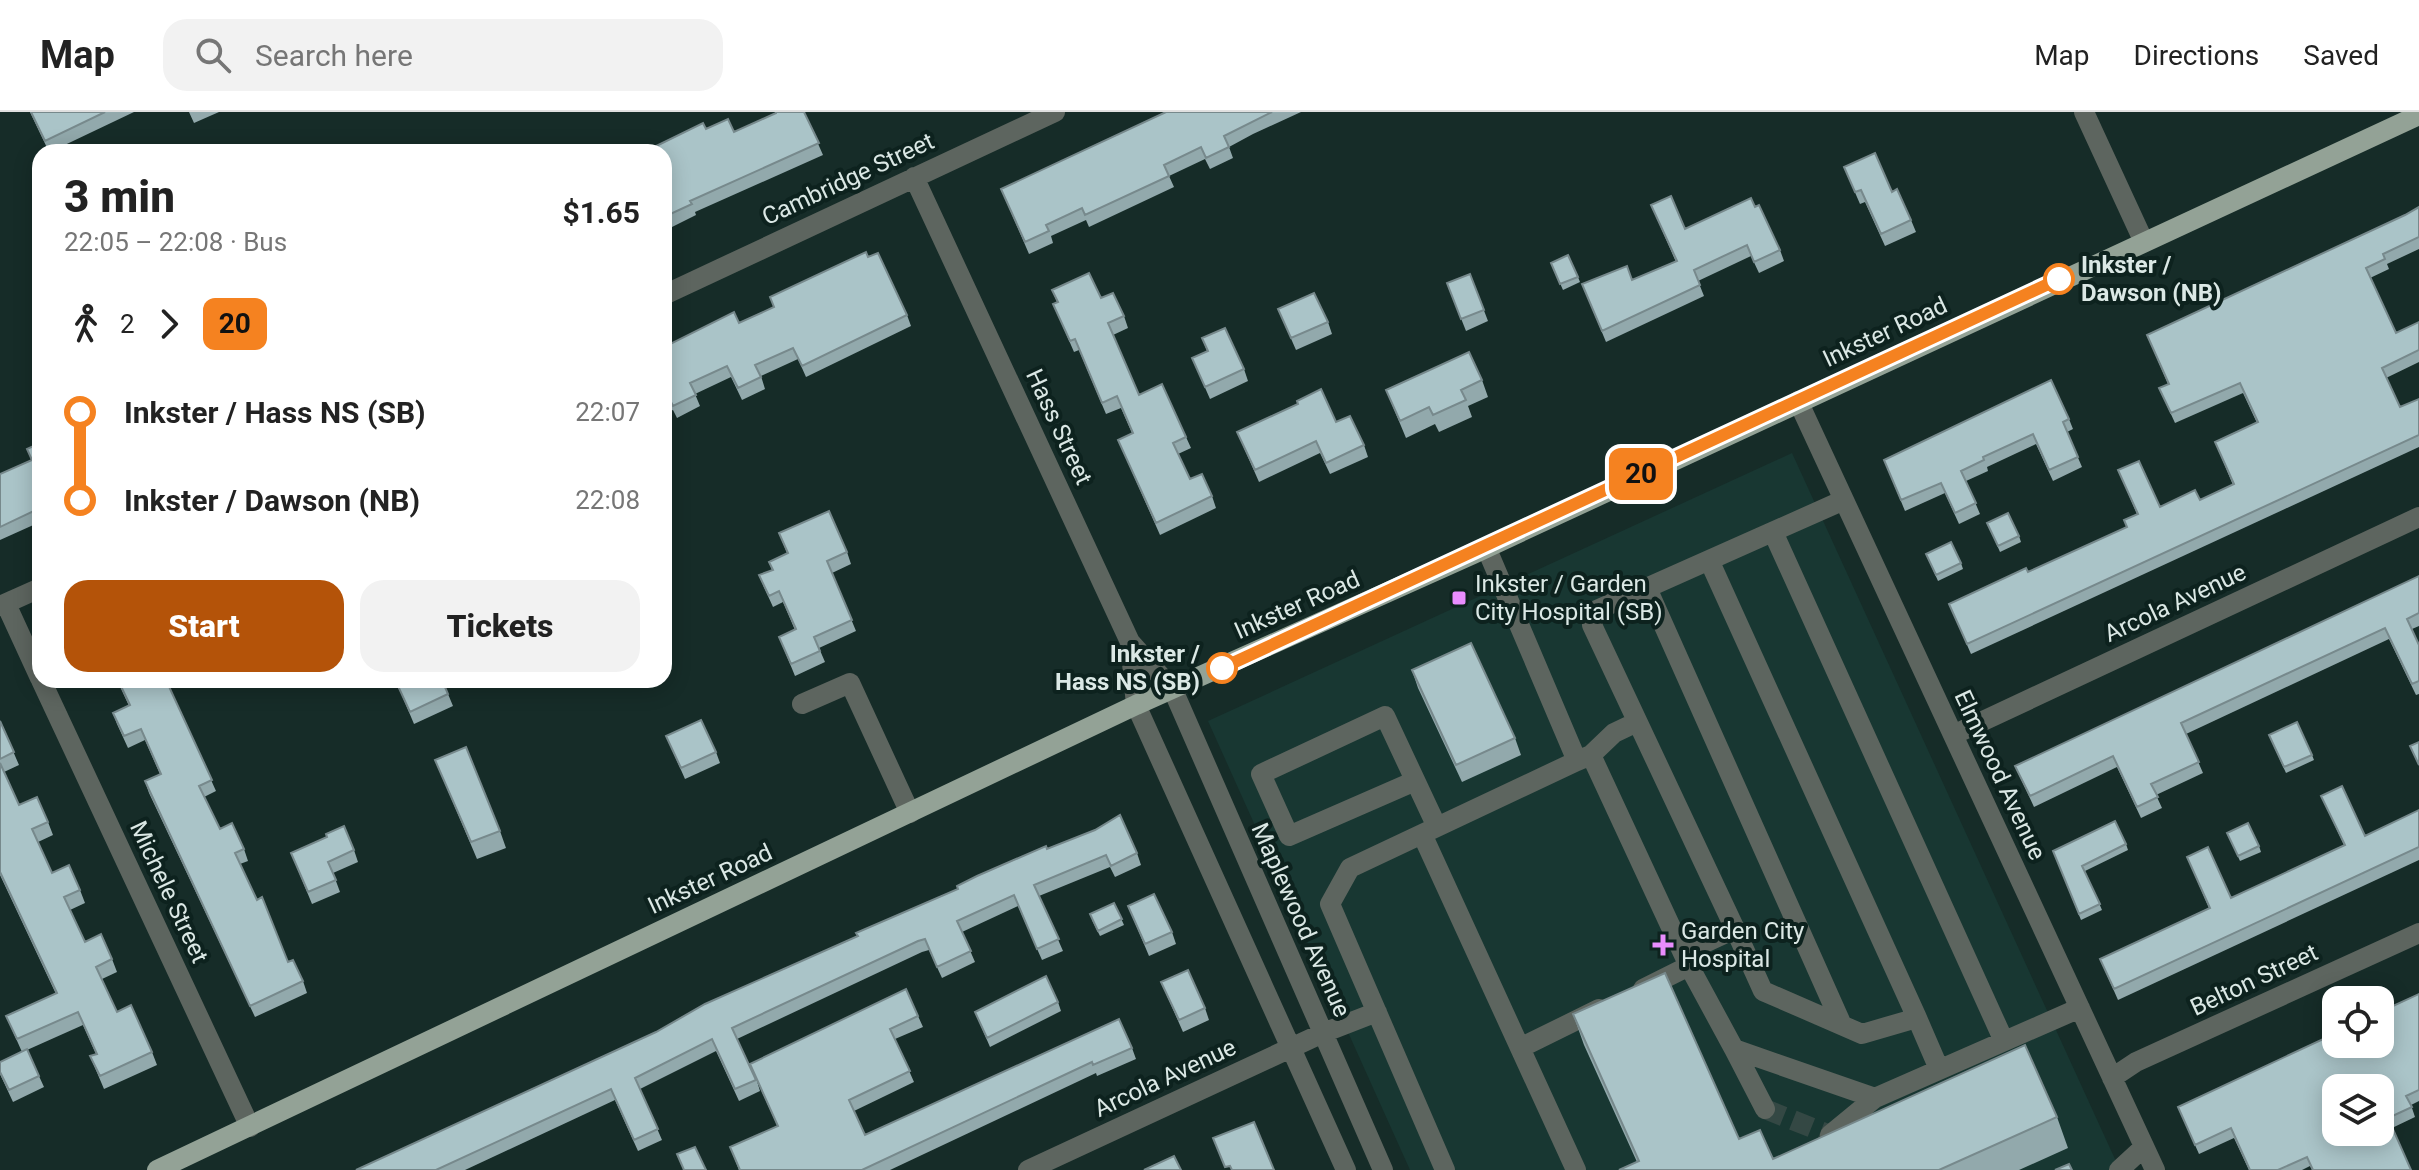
<!DOCTYPE html>
<meta charset="utf-8">
<style>
body{margin:0;font-family:Roboto,sans-serif;background:#f2f2f2;color:#222;height:100vh;display:flex;flex-direction:column;font-size:30px;white-space:nowrap}
*{box-sizing:border-box;margin:0}
p{font-size:26px;color:#767676}
.icon{flex:none;width:44px;height:44px;fill:none;stroke:currentColor;stroke-width:2;stroke-linecap:round;stroke-linejoin:round}
.map{position:relative;flex:1;overflow:hidden}
.panel{position:absolute;left:32px;top:32px;width:640px;height:544px;display:flex;flex-direction:column;background:#fff;border-radius:24px;box-shadow:0 4px 20px #0003}
.panel>*{flex:none}
.badge{padding:0 16px;border-radius:12px;font-size:28px;line-height:52px}
.fabs{position:absolute;left:2322px;top:874px;display:grid;gap:16px}
.fabs a{display:grid;place-items:center;width:72px;height:72px;border-radius:16px;background:#fff;box-shadow:0 4px 20px #0003;font-size:40px}
.map>.badge{position:absolute;translate:-50% -50%;box-shadow:0 0 0 4px #fff}
.legs{display:flex;align-items:center;gap:12px;height:88px;padding:0 32px;font-size:26px}
.legs p{margin-inline-start:auto}
.head{display:flex;align-items:center;justify-content:space-between;height:136px;padding:0 32px}
h1{font-size:44px;font-weight:800;line-height:60px}
.action{display:flex;gap:16px;margin-top:auto;padding:16px 32px}
.action a{flex:1;height:92px;border-radius:24px;background:#b45309;color:#fff;font-size:32px;font-weight:800;line-height:92px;text-align:center}
.action a+a{background:#f2f2f2;color:#222}
ul{padding:0 32px;list-style:none}
li{display:flex;align-items:center;gap:28px;height:88px;font-size:30px}
li i{display:grid;place-items:center;width:12px;height:100%;margin:0 10px;background:currentColor}
li i::after{content:'';width:20px;height:20px;margin:-10px;border:6px solid;border-radius:50%;background:#fff}
li p{margin-inline-start:auto}
li:first-child i{background:linear-gradient(#0000 50%,currentColor 0)}
li:last-child i{background:linear-gradient(currentColor 50%,#0000 0)}
header{display:flex;align-items:center;gap:48px;box-sizing:border-box;height:112px;padding:0 40px;background:#fff;border-bottom:2px solid #e0e0e0}
header strong{font-size:38px}
nav{display:flex;gap:44px;margin-inline-start:auto;font-size:28px}
.search{width:560px;height:72px;background:#f2f2f2;display:flex;align-items:center;gap:20px;box-sizing:border-box;padding:0 28px;border-radius:24px;color:#767676;font-size:30px}
.map>svg:first-child{display:block}
.built{fill:#183732}
.lines{fill:none;stroke-linecap:round;stroke-linejoin:round}
.minor-tunnel{stroke:#344844;stroke-width:20;stroke-dasharray:20 10;stroke-linecap:butt}
.minor{stroke:#5d655f;stroke-width:20}
.major{stroke:#93a296;stroke-width:20}
.wall{fill:#92a9ac}
.building{fill:#aac4c8;stroke:#77898c;stroke-width:2;fill-rule:evenodd}
.line-1-casing{stroke:#fff;stroke-width:18}
.line-1{stroke:#f58220;stroke-width:12}
.stop-1-dot{fill:#fff;stroke:#f58220;stroke-width:4}
.poi-dot{fill:#e98dfe;stroke:#0d221e;stroke-width:3}
.labels{text-anchor:middle;stroke-width:8;stroke-linejoin:round;paint-order:stroke}
.street-label{font-size:24px;fill:#dbe8e5;stroke:#0d221e}
.stop-label{font-size:24px;font-weight:bold;fill:#dbe8e5;stroke:#0d221e;text-anchor:start}
.poi-label{font-size:24px;fill:#dbe8e5;stroke:#0d221e;text-anchor:start}
</style>
<header>
<strong>Map</strong>
<div class="search"><svg class="icon" aria-label="search" viewBox="0 0 24 24"><circle cx="10" cy="10" r="6"/><path d="M15 15l6 6"/></svg>Search here</div>
<nav><a>Map</a><a>Directions</a><a>Saved</a></nav>
</header>
<div class="map">
<svg width="2419" height="1058" viewBox="0 0 2419 1058">
<rect width="100%" height="100%" fill="#162c28"/>
<path class="built" d="M1792,341L2120,1058H1410L1208,609Z"/>
<g class="lines">
<path class="minor-tunnel" d="M1765,997L1830,1023"/>
<path class="minor" d="M2084,0L2143,128
M914,65L1130,530L1136,593L1346,1058
M664,183L1055,0
M1798,289L2155,1058
M1773,420L2003,927
M1709,448L1917,906
M1647,476L1842,913
M6,492L40,566
M0,494L40,476
M1130,530L1173,578L1383,1058
M41,568L250,1015
M802,592L850,571L910,701
M1953,623L2419,405
M1591,643L1614,621L1635,611
M1577,649L1591,643L1689,854L1734,937L1875,986L2080,896
M1415,669L1289,724L1261,662L1385,604L1437,715
M1422,722L1576,1058
M1735,817L1592,513L1597,498L1844,388
M1683,841L1735,817L1763,879L1862,922L1917,906L1939,957
M1643,877L1689,854
M1520,936L1599,897
M1734,937L1765,997
M2112,966L2136,950L2419,821
M1830,1023L1875,986
M1028,1058L1323,921L1377,900
M1445,1058L1330,792L1350,756L1577,649L1486,435
M2119,1058L2144,1035"/>
<path class="major" d="M157,1058L1136,593L1473,442L2419,3"/>
</g>
<path class="wall" d="M30,0H134L50,40H49Z
M189,0H219L194,11Z
M775,0H804L823,43L695,100L696,103L664,119V40L706,17L734,20L775,2Z
M1166,0H1301L1253,22L1229,35L1233,46L1210,57L1205,47L1169,64L1174,75L1089,115L1086,108L1051,124L1053,131L1029,142L1001,77Z
M1844,55L1892,80L1911,108L1916,120L1885,134L1865,90L1860,92Z
M1651,93L1685,117L1755,95L1780,138L1784,149L1759,161L1751,144L1698,169L1704,184L1606,230L1582,172L1632,168L1676,150Z
M2419,95V137L2387,152L2389,157L2370,166L2396,221L2419,210V250L2386,266L2400,295L2419,287V335L1971,542L1949,492L2028,460L2127,415L2137,402L2118,358L2160,395L2200,388L2233,373L2215,330L2257,311L2243,281L2175,311L2159,276L2168,272L2147,223L2405,103Z
M1551,151L1578,165L1580,170L1563,178Z
M1470,162L1488,209L1466,219L1447,171Z
M1052,178L1101,186L1124,204L1128,216L1113,223L1139,283L1186,325L1191,336L1178,342L1190,367L1212,384L1216,396L1160,423L1118,328L1132,321L1121,296L1106,302L1079,238L1074,240L1058,203L1053,192L1057,190Z
M770,185L907,203L911,214L806,265L798,247L761,264L765,277L742,288L731,265L695,282L700,294L677,306L673,298L664,302V235L739,211L774,196Z
M1278,197L1328,210L1332,222L1296,238Z
M1202,226L1244,257L1248,269L1210,287L1192,246L1207,239Z
M1482,268L1488,285L1468,294L1472,305L1439,320L1435,312L1406,326L1386,278Z
M2069,307L2073,317L2067,320L2082,355L2053,369L2036,332L1987,355L1988,359L1966,369L1980,402L1959,412L1945,381L1905,399L1884,348Z
M1336,310L1364,333L1368,345L1330,362L1320,341L1259,370L1237,320Z
M40,331V410L0,428V362L31,348Z
M1990,417L2019,424L2021,430L2000,440Z
M779,421L847,440L851,452L832,461L856,519L819,536L825,550L795,564L779,525L795,518L783,490L773,495L759,464L772,458L769,450L787,441Z
M1926,442L1961,451L1963,457L1938,469Z
M2419,464V514L2412,517L2419,533V582L2416,583L2389,527L2186,622L2203,661L2156,683L2162,696L2141,706L2117,655L2034,695L2015,654Z
M1412,558L1515,626L1521,643L1462,670L1418,576Z
M117,568H166L216,679L204,685L220,717L244,737L248,749L240,752L288,850L303,869L307,881L255,905L149,681L145,669L160,662L145,628L128,636L117,612L113,601L129,594Z
M398,574L448,582L453,594L414,612Z
M0,609L19,653L4,660L19,693L48,710L53,723L38,730L52,761L80,778L85,791L70,798L85,830L112,847L117,860L102,867L117,900L152,940L157,953L104,977L90,944L96,942L83,913L27,938L44,975L13,990L0,962V950L22,940L6,904L56,882L0,763Z
M666,624L716,640L720,651L685,667Z
M2271,628L2312,643L2314,648L2286,661Z
M435,648L500,719L506,736L477,747Z
M2321,684L2365,724L2419,698V748L2118,888L2100,847L2209,796L2187,745L2231,786L2344,733Z
M2227,721L2259,734L2261,740L2240,749Z
M2126,732L2128,738L2085,759L2102,798L2081,808L2053,739Z
M1047,737L1137,741L1141,753L1115,765L1110,755L1039,784L1063,839L1042,848L1018,794L962,820L975,850L942,866L929,838L922,840L737,927L754,962L918,904L923,915L895,927L914,970L854,999L865,1023L1132,936L1136,947L1097,964L1096,961L890,1058H739L730,1035L778,1015L757,969L760,979L739,989L716,939L640,977L662,1028L638,1039L615,988L465,1058H356L656,920L958,777Z
M354,738L358,750L333,761L340,780L312,792L291,741Z
M1114,791L1124,813L1100,824L1092,808Z
M1128,794L1172,820L1176,832L1149,844Z
M1161,870L1205,896L1209,908L1183,920Z
M2419,882V989L2411,993L2415,1005L2392,1016L2411,1058H2312L2310,1054L2302,1058H2249L2234,1026L2199,1042L2178,995Z
M1058,890L1061,899L990,935L975,900Z
M1573,902L1739,1027L1773,1047L2057,1005L2068,1036L2019,1058H1619L1637,1050L1584,933Z"/>
<path class="building" d="M31,0H105L45,29Z
M776,0H804L819,31L690,89L692,92L664,105V40H644L703,11L706,17L728,7L734,20L776,1Z
M1166,0H1272L1224,24L1229,35L1206,46L1201,35L1164,53L1169,64L1085,103L1082,96L1046,113L1049,119L1025,130L1001,77Z
M1875,41L1892,80L1897,77L1911,108L1881,122L1861,78L1855,80L1844,55Z
M1671,84L1685,117L1751,86L1755,95L1759,93L1780,138L1754,150L1747,133L1694,158L1700,173L1602,219L1582,172L1627,154L1632,168L1677,149L1651,93Z
M2419,95V125L2383,142L2385,147L2366,156L2396,221L2419,210V238L2382,256L2400,295L2419,287V323L1967,532L1949,492L2026,456L2028,460L2127,415L2124,408L2138,402L2118,358L2139,349L2160,395L2195,378L2200,388L2234,372L2215,330L2258,310L2240,271L2171,301L2159,276L2169,272L2147,223L2405,103Z
M866,140L868,145L878,141L907,203L802,254L793,236L755,253L761,265L738,276L727,254L690,271L696,283L673,294L669,286L664,288V235L734,200L739,211L774,195L770,185Z
M1568,143L1578,165L1560,172L1551,151Z
M1089,161L1101,186L1113,181L1124,204L1108,211L1139,283L1162,272L1186,325L1173,331L1190,367L1202,362L1212,384L1156,411L1118,328L1133,321L1117,284L1102,291L1075,227L1070,229L1053,192L1058,190L1052,178Z
M1470,162L1484,198L1461,207L1447,171Z
M1314,181L1328,210L1291,226L1278,197Z
M1225,216L1244,257L1205,275L1192,246L1208,239L1202,226Z
M1469,240L1482,268L1461,278L1466,288L1433,303L1429,295L1400,309L1386,278Z
M2051,268L2069,307L2063,310L2078,345L2049,358L2033,322L1983,345L1984,348L1961,359L1976,391L1955,401L1941,371L1901,388L1884,348Z
M1321,277L1336,310L1350,304L1364,333L1326,351L1316,329L1255,358L1237,320L1298,292L1297,289Z
M40,331V396L0,415V362L32,348L27,337Z
M829,399L847,440L827,449L852,508L814,525L820,539L791,552L779,525L796,517L779,479L769,484L759,463L773,458L769,450L788,441L779,421Z
M2008,401L2019,424L1998,434L1987,411Z
M1951,430L1961,451L1936,463L1926,442Z
M2419,464V501L2407,507L2419,533V569L2412,572L2385,516L2181,611L2199,650L2151,672L2158,685L2137,695L2113,644L2030,684L2015,654Z
M1471,531L1515,626L1456,653L1412,558Z
M118,568H166L212,668L199,674L220,717L232,711L244,737L235,741L257,788L262,785L288,850L293,848L303,869L250,894L145,669L161,662L141,617L124,624L113,601L130,593Z
M412,568H442L448,582L410,600L398,574Z
M701,608L716,640L681,656L666,624Z
M0,609L14,640L0,647Z
M2297,610L2312,643L2284,655L2269,623Z
M2419,630V653L2410,634Z
M466,635L500,719L471,730L435,648Z
M0,651L19,693L37,685L48,710L32,717L52,761L69,753L80,778L64,785L85,830L101,822L112,847L96,855L117,900L131,893L152,940L100,964L90,944L97,942L78,900L17,927L6,904L57,881L0,760Z
M2342,674L2365,724L2419,698V735L2114,877L2100,847L2210,796L2187,745L2208,735L2231,786L2345,733L2321,684Z
M1120,703L1137,741L1111,754L1106,743L1034,773L1059,827L1037,837L1014,783L957,809L971,839L937,855L925,827L918,829L732,916L756,968L735,977L712,927L635,966L658,1017L634,1028L611,977L436,1058H356L656,920L705,892L858,824L856,821L958,777L957,774L977,764L1046,734L1047,737L1095,718Z
M2115,709L2126,732L2082,754L2100,792L2079,802L2053,739Z
M2248,711L2259,734L2238,744L2227,721Z
M344,714L354,738L328,750L336,768L308,780L291,741L327,725L326,722Z
M1154,782L1172,820L1145,832L1128,794Z
M1114,791L1122,807L1098,819L1090,802Z
M1188,858L1205,896L1179,908L1161,870Z
M1665,861L1739,1027L1760,1018L1773,1047L2025,933L2057,1005L1939,1058H1619L1639,1049L1573,902Z
M1046,864L1058,890L987,926L975,900Z
M906,877L918,904L890,917L910,959L849,988L865,1023L1119,907L1132,936L1093,953L1092,950L862,1058H740L730,1035L778,1014L750,952Z
M2419,882V978L2406,984L2412,995L2388,1006L2411,1058H2313L2307,1045L2278,1058H2250L2231,1016L2195,1033L2178,995L2336,921V932H2380V900ZM2336,976H2380V1020H2336Z
M27,937L39,964L9,978L0,960V950Z
M1254,1010L1274,1058H1232L1230,1054L1225,1055L1213,1026Z
M695,1035L706,1058H684L677,1042Z
M1174,1044L1181,1058H1144Z
M2069,1052L2072,1058H2055Z"/>
<g class="lines">
<defs>
<path id="line-1" d="M1222,556L2059,167"/>
</defs>
<use href="#line-1" class="line-1-casing"/>
<use href="#line-1" class="line-1"/>
</g>
<g class="stop-1-dot">
<circle cx="2059" cy="167" r="14"/>
<circle cx="1222" cy="556" r="14"/>
</g>
<g class="poi-dot">
<rect x="1451" y="478" width="16" height="16" rx="4"/>
<path d="M1659 821h8v8h8v8h-8v8h-8v-8h-8v-8h8z"/>
</g>
<g class="labels">
<g class="street-label">
<text transform="translate(848 67) rotate(-25)" y="8">Cambridge Street</text>
<text transform="translate(1885 220) rotate(-25)" y="8">Inkster Road</text>
<text transform="translate(1059 315) rotate(65)" y="8">Hass Street</text>
<text transform="translate(2175 491) rotate(-25)" y="8">Arcola Avenue</text>
<text transform="translate(1297 493) rotate(-24)" y="8">Inkster Road</text>
<text transform="translate(2000 663) rotate(65)" y="8">Elmwood Avenue</text>
<text transform="translate(710 767) rotate(-25)" y="8">Inkster Road</text>
<text transform="translate(169 780) rotate(65)" y="8">Michele Street</text>
<text transform="translate(1301 808) rotate(66)" y="8">Maplewood Avenue</text>
<text transform="translate(2254 868) rotate(-25)" y="8">Belton Street</text>
<text transform="translate(1165 966) rotate(-25)" y="8">Arcola Avenue</text>
</g>
<g class="stop-label">
<text x="2081" y="161">Inkster /<tspan x="2081" dy="28">Dawson (NB)</tspan></text>
<text x="1200" y="550" text-anchor="end">Inkster /<tspan x="1200" dy="28">Hass NS (SB)</tspan></text>
</g>
<g class="poi-label">
<text x="1475" y="480">Inkster / Garden<tspan x="1475" dy="28">City Hospital (SB)</tspan></text>
<text x="1681" y="827">Garden City<tspan x="1681" dy="28">Hospital</tspan></text>
</g>
</g>
</svg>
<div class="fabs">
<a><svg class="icon" aria-label="locate" viewBox="0 0 24 24"><circle cx="12" cy="12" r="6"/><path d="M12 2v4M12 18v4M2 12h4M18 12h4"/></svg></a>
<a><svg class="icon" aria-label="layers" viewBox="0 0 24 24"><path d="M12 4l9 5-9 5-9-5zM3 14l9 5 9-5"/></svg></a>
</div>
<b class="badge" style="left:1641px;top:362px;background:#f58220;color:#111">20</b>
<section class="panel">
<div class="head"><div><h1>3 min</h1><p>22:05 – 22:08 · Bus</p></div><b>$1.65</b></div>
<div class="legs"><svg class="icon" aria-label="walk" viewBox="0 0 24 24"><circle cx="13" cy="4" r="2"/><path d="M13 8l-2 6 4 7M11 14l-3 7M7 12l3-4h3l4 4"/></svg>2<svg class="icon" aria-label="forward" viewBox="0 0 24 24"><path d="M9 5l7 7-7 7"/></svg><b class="badge" style="background:#f58220;color:#111">20</b></div>
<ul>
<li><i style="color:#f58220"></i><b>Inkster / Hass NS (SB)</b><p>22:07</p></li>
<li><i style="color:#f58220"></i><b>Inkster / Dawson (NB)</b><p>22:08</p></li>
</ul>
<div class="action"><a>Start</a><a>Tickets</a></div>
</section>
</div>
